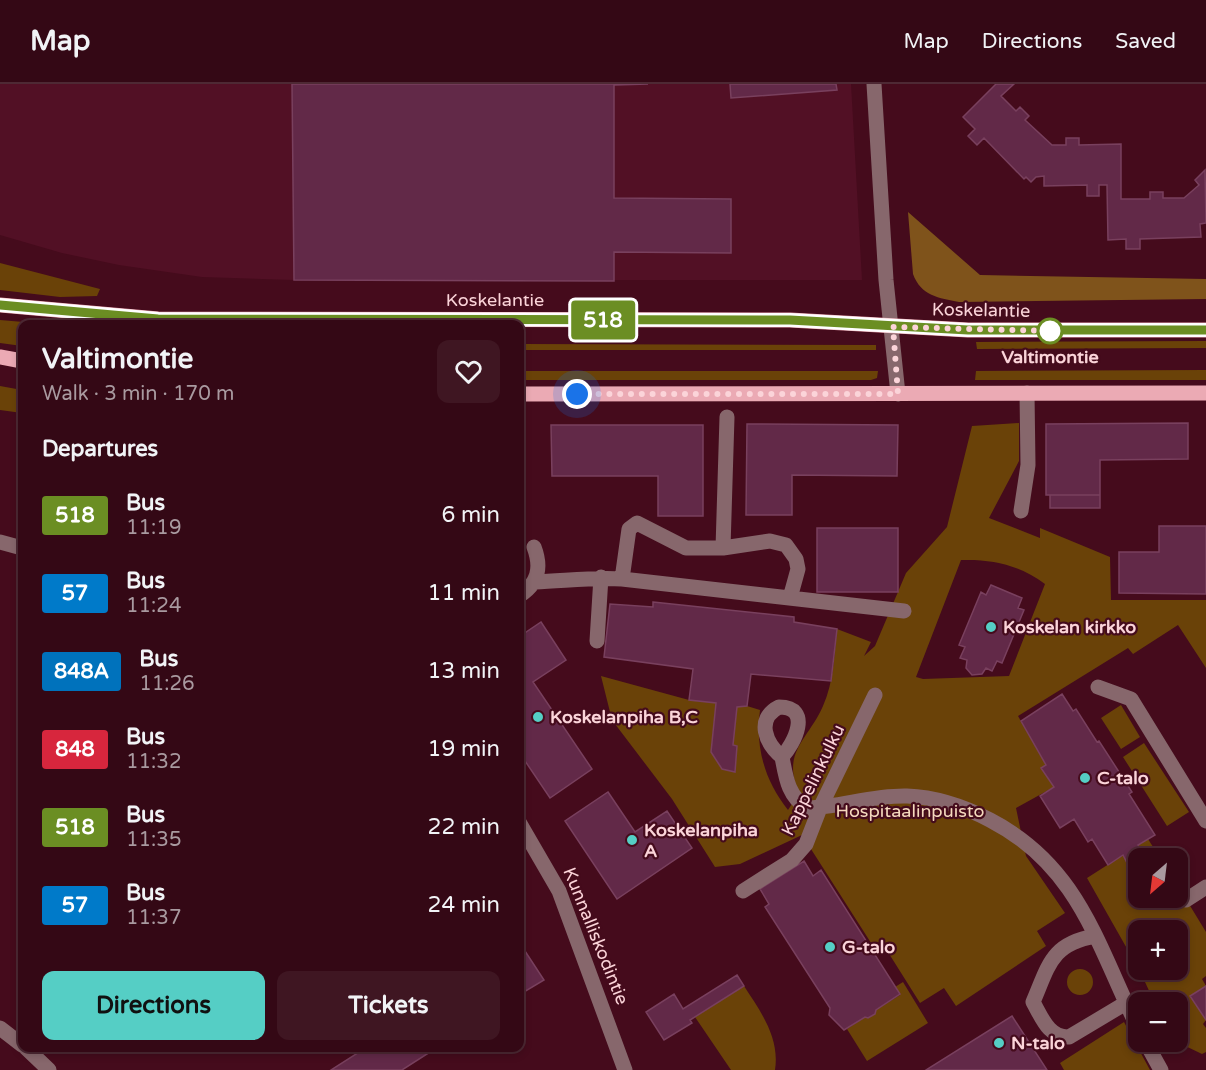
<!DOCTYPE html>
<meta charset="utf-8">
<style>
body{margin:0;font-family:"Varela Round",sans-serif;background:#3f1622;color:#f1f3f6;height:100vh;display:flex;flex-direction:column;font-size:22px;white-space:nowrap}
*{box-sizing:border-box;margin:0}
p{font-size:20px;color:#a99aa0}
.icon{flex:none;width:33px;height:33px;fill:none;stroke:currentColor;stroke-width:2;stroke-linecap:round;stroke-linejoin:round}
.map{position:relative;flex:1;overflow:hidden}
.side{position:absolute;left:18px;top:236px;width:506px;height:732px;display:flex;flex-direction:column;background:#340815;border-radius:12px;box-shadow:0 3px 9px #0003,0 0 0 2px #4e2934}
.side>*{flex:none}
.badge{padding:0 12px;border-radius:4px;font-size:21px;line-height:39px}
.needle{width:39px;rotate:208deg}
.fabs{position:absolute;left:1128px;top:764px;display:grid;gap:12px}
.fabs a{display:grid;place-items:center;width:60px;height:60px;border-radius:12px;background:#340815;box-shadow:0 3px 9px #0003,0 0 0 2px #4e2934;font-size:30px}
.you{position:absolute;width:30px;height:30px;margin:-15px;border:4px solid #fff;border-radius:50%;background:#1a73e8;box-shadow:0 0 0 9px #1a73e833}
.map>.badge{position:absolute;translate:-50% -50%;box-shadow:0 0 0 3px #fff}
h2{padding:0 24px;font-size:22px;line-height:54px}
.round{display:grid;place-items:center;flex:none;width:63px;height:63px;border-radius:12px;background:#3f1622}
.summary{display:flex;align-items:center;justify-content:space-between;height:102px;padding:0 24px}
h1{font-size:28px;font-weight:700;line-height:45px}
.action{display:flex;gap:12px;margin-top:auto;padding:12px 24px}
.action a{flex:1;height:69px;border-radius:12px;background:#55cec5;color:#111;font-size:24px;font-weight:700;line-height:69px;text-align:center}
.action a+a{background:#3f1622;color:#f1f3f6}
ul{padding:0;list-style:none}
li{display:flex;align-items:center;gap:18px;height:78px;padding:0 24px}
li div{flex:1}
li b{display:block;font-size:22px}
li em{font-style:normal}
li .badge{min-width:66px;font-weight:700;text-align:center}
header{display:flex;align-items:center;gap:36px;box-sizing:border-box;height:84px;padding:0 30px;background:#340815;border-bottom:2px solid #4e2934}
header strong{font-size:28px}
nav{display:flex;gap:33px;margin-inline-start:auto;font-size:21px}
.map>svg:first-child{display:block}
.built{fill:#521025}
.green{fill:#6a4208;fill-rule:evenodd}
.forest{fill:#7f531b}
.building{fill:#622948;stroke:#79405e;stroke-width:1.5}
.lines{fill:none;stroke-linecap:round;stroke-linejoin:round}
.minor{stroke:#87676c;stroke-width:15}
.major{stroke:#ebaab4;stroke-width:15}
.line-casing{stroke:#fff;stroke-width:14}
.line{stroke:#6b8e23;stroke-width:9}
.walk{stroke:#fbd4d9;stroke-width:6;stroke-dasharray:0 10.8}
.stop-dot{fill:#fff;stroke:#6b8e23;stroke-width:3}
.poi-dot{fill:#55cec5;stroke:#450b1c;stroke-width:2}
.labels{text-anchor:middle;stroke-width:4.5;stroke-linejoin:round;paint-order:stroke}
.street-label{font-size:18px;fill:#fbd4d9;stroke:#450b1c}
.stop-label{font-size:18px;font-weight:bold;fill:#fbd4d9;stroke:#450b1c}
.poi-label{font-size:18px;font-weight:bold;fill:#fbd4d9;stroke:#450b1c;text-anchor:start}
.park-label{font-size:18px;fill:#f5dabe;stroke:#450b1c}
</style>
<header>
<strong>Map</strong>
<nav><a>Map</a><a>Directions</a><a>Saved</a></nav>
</header>
<div class="map">
<svg width="1206" height="986" viewBox="0 0 1206 986">
<rect width="100%" height="100%" fill="#450b1c"/>
<path class="built" d="M0,0H851L862,196H294L202,193L119,181L62,169L0,151Z"/>
<path class="green" d="M0,179L100,205L97,212L60,213L0,206Z
M0,236L47,240H22V262L0,259Z
M1206,257V264L977,265L976,258Z
M519,260L876,261V266H519Z
M1206,286V296H975L976,287Z
M519,287H878L877,294L871,296H519Z
M0,302L22,306V329L0,326Z
M1019,339V377L989,434L1040,454V444L1110,473L1111,516H1206V584L1178,541L1133,570L1128,564L1018,632L1046,681L1042,684L1054,703L1016,724L1026,772L1065,829L1037,847L1046,862L956,922L944,904L920,919L881,857L873,862L802,751L740,780L715,783L672,715L612,636L601,592L689,616L716,619L711,668L722,685L735,687L737,662L733,661L737,623L747,622L760,626C755,664 765,697 788,726L799,709C781,668 808,656 823,622C834,598 834,570 837,545L871,558L864,572L875,562L906,489L947,443L972,342ZM961,476C993,475 1019,481 1045,500L1009,592L923,595L916,593Z
M1121,621L1140,653L1121,665L1101,634Z
M1144,659L1189,728L1167,742L1123,673Z
M1148,755L1160,774H1138V813H1178V802L1206,848V892L1202,895L1206,902L1191,912L1206,936L1203,940L1206,944V968L1202,970L1175,957H1178V918H1149L1151,911L1139,885H1178V846H1138V884L1087,794L1123,771L1128,779L1143,769L1138,761Z
M1067 898a13 13 0 1 1 26 0a13 13 0 1 1-26 0Z
M903,898L928,939L867,977L847,945L865,933L868,934L876,926L900,911L895,903Z
M744,902C761,928 780,954 775,986H731L695,933Z
M1124,938L1150,986H1064L1060,979Z"/>
<path class="forest" d="M908,128L980,191L1206,195V215L959,218C939,214 921,212 913,190Z"/>
<path class="building" d="M292,0H648L614,1V114L731,115V169L614,168V197L294,196Z
M730,0H836L837,6L731,14Z
M996,0H1014L1001,12L1016,27L1020,23L1029,32L1025,36L1052,61H1066V54H1079V61L1121,60V115H1150V108H1163V114H1184L1199,101L1195,96L1205,86L1206,139L1200,140L1201,153L1140,155V165H1126V155L1108,156L1107,101H1099V112H1087V101L1044,102V92L1036,93L1031,98L1026,93L1024,95L984,54L977,61L968,52L975,45L963,33Z
M1188,339V375L1100,376V411H1046V340Z
M747,340L898,341L897,392L792,391V431H746Z
M551,341H703V432H658V392H552Z
M519,342H525V393H519Z
M1050,411H1100V424H1050Z
M1159,442H1206V510L1119,509V468H1159Z
M817,444H898V508H817Z
M991,501L1022,514L1018,524L1024,526L1002,579L997,577L992,587L986,584L982,590L972,591L966,584L967,576L960,574L965,563L959,561L981,508L986,511Z
M653,518L794,533V538L837,545L831,597L751,590L747,622L737,623L733,661L737,662L735,688L722,685L711,668L716,619L689,616L693,585L604,573L610,520L653,523Z
M541,538L566,576L533,598L592,685L550,714L519,668V553Z
M1062,610L1073,627L1076,625L1097,658L1099,657L1132,708L1129,710L1155,751L1138,761L1143,769L1127,779L1123,771L1108,781L1092,755L1088,758L1074,735L1060,744L1040,712L1054,703L1041,684L1046,681L1021,637Z
M608,708L635,748L667,727L692,764L617,815L565,737Z
M804,777L813,792L821,786L900,910L876,926L875,930L868,934L865,933L844,946L829,931L830,924L765,823L769,820L760,805Z
M523,864L544,896L519,911V866Z
M737,891L744,902L690,936L692,939L664,956L646,928L674,910L683,925Z
M1206,902V936L1190,912Z
M1012,932L1047,986H926Z
M367,963H438L402,986H331Z"/>
<g class="lines">
<path class="minor" d="M874,0L886,196L898,310
M1021,427L1028,381L1027,309
M0,458L22,464
M723,464L727,333
M622,495L904,527
M535,498C565,497 593,493 622,495L629,445L637,439L686,464H723L770,457L786,461L796,475L798,485L790,514
M519,512C538,500 542,484 534,463
M597,557L601,493
M1098,603L1131,615L1206,737
M779,623C813,623 794,660 782,673C766,660 755,635 779,623Z
M782,673C786,694 788,712 807,724C841,723 872,711 907,712C936,713 965,723 990,736C1079,782 1097,861 1138,944
M519,738L559,807L625,986
M743,807L792,776L806,760L820,724L875,611
M1186,816L1206,803
M1095,852C1051,860 1049,881 1033,918C1042,934 1049,954 1069,953L1126,919
M0,944L22,961
M1145,957L1161,986
M25,963L49,986"/>
<path class="major" d="M0,221L158,235L790,236L968,246H1206
M0,273L22,277
M519,310L1206,309"/>
</g>
<g class="lines">
<defs>
<path id="line" d="M0,221L158,235L790,236L968,246H1206"/>
</defs>
<use href="#line" class="line-casing"/>
<use href="#line" class="line"/>
<path class="walk" d="M577,310H898L893,243L1050,247"/>
</g>
<circle class="stop-dot" cx="1050" cy="247" r="12"/>
<g class="poi-dot">
<circle cx="991" cy="543" r="6"/>
<circle cx="538" cy="633" r="6"/>
<circle cx="1085" cy="694" r="6"/>
<circle cx="632" cy="756" r="6"/>
<circle cx="830" cy="863" r="6"/>
<circle cx="999" cy="959" r="6"/>
</g>
<g class="labels">
<g class="street-label">
<text x="495" y="222">Koskelantie</text>
<text transform="translate(981 226) rotate(1)" y="6">Koskelantie</text>
<text transform="translate(813 696) rotate(-64)" y="6">Kappelinkulku</text>
<text transform="translate(596 852) rotate(68)" y="6">Kunnalliskodintie</text>
</g>
<g class="stop-label">
<text x="1050" y="279">Valtimontie</text>
</g>
<g class="poi-label">
<text x="1003" y="549">Koskelan kirkko</text>
<text x="550" y="639">Koskelanpiha B,C</text>
<text x="1097" y="700">C-talo</text>
<text x="644" y="752">Koskelanpiha<tspan x="644" dy="21">A</tspan></text>
<text x="842" y="869">G-talo</text>
<text x="1011" y="965">N-talo</text>
</g>
<g class="park-label">
<text x="910" y="733">Hospitaalinpuisto</text>
</g>
</g>
</svg>
<div class="fabs">
<a><svg class="needle" viewBox="-14 -14 28 28"><path d="M0-13l5 13h-10z" fill="#e53935"/><path d="M0 13l5-13h-10z" fill="#a99aa0"/></svg></a>
<a>+</a>
<a>−</a>
</div>
<div class="you" style="left:577px;top:310px"></div>
<b class="badge" style="left:603px;top:236px;background:#6b8e23;color:#fff">518</b>
<section class="side">
<div class="summary"><div><h1>Valtimontie</h1><p>Walk · 3 min · 170 m</p></div><a class="round"><svg class="icon" aria-label="heart" viewBox="0 0 24 24"><path d="M12 20l-8-8c-3-5 5-10 8-4 3-6 11-1 8 4z"/></svg></a></div>
<h2>Departures</h2>
<ul>
<li><span class="badge" style="background:#6b8e23;color:#fff">518</span><div><b>Bus</b><p>11:19</p></div><em>6 min</em></li>
<li><span class="badge" style="background:#007ac9;color:#fff">57</span><div><b>Bus</b><p>11:24</p></div><em>11 min</em></li>
<li><span class="badge" style="background:#0072bc;color:#fff">848A</span><div><b>Bus</b><p>11:26</p></div><em>13 min</em></li>
<li><span class="badge" style="background:#d7263d;color:#fff">848</span><div><b>Bus</b><p>11:32</p></div><em>19 min</em></li>
<li><span class="badge" style="background:#6b8e23;color:#fff">518</span><div><b>Bus</b><p>11:35</p></div><em>22 min</em></li>
<li><span class="badge" style="background:#007ac9;color:#fff">57</span><div><b>Bus</b><p>11:37</p></div><em>24 min</em></li>
</ul>
<div class="action"><a>Directions</a><a>Tickets</a></div>
</section>
</div>
